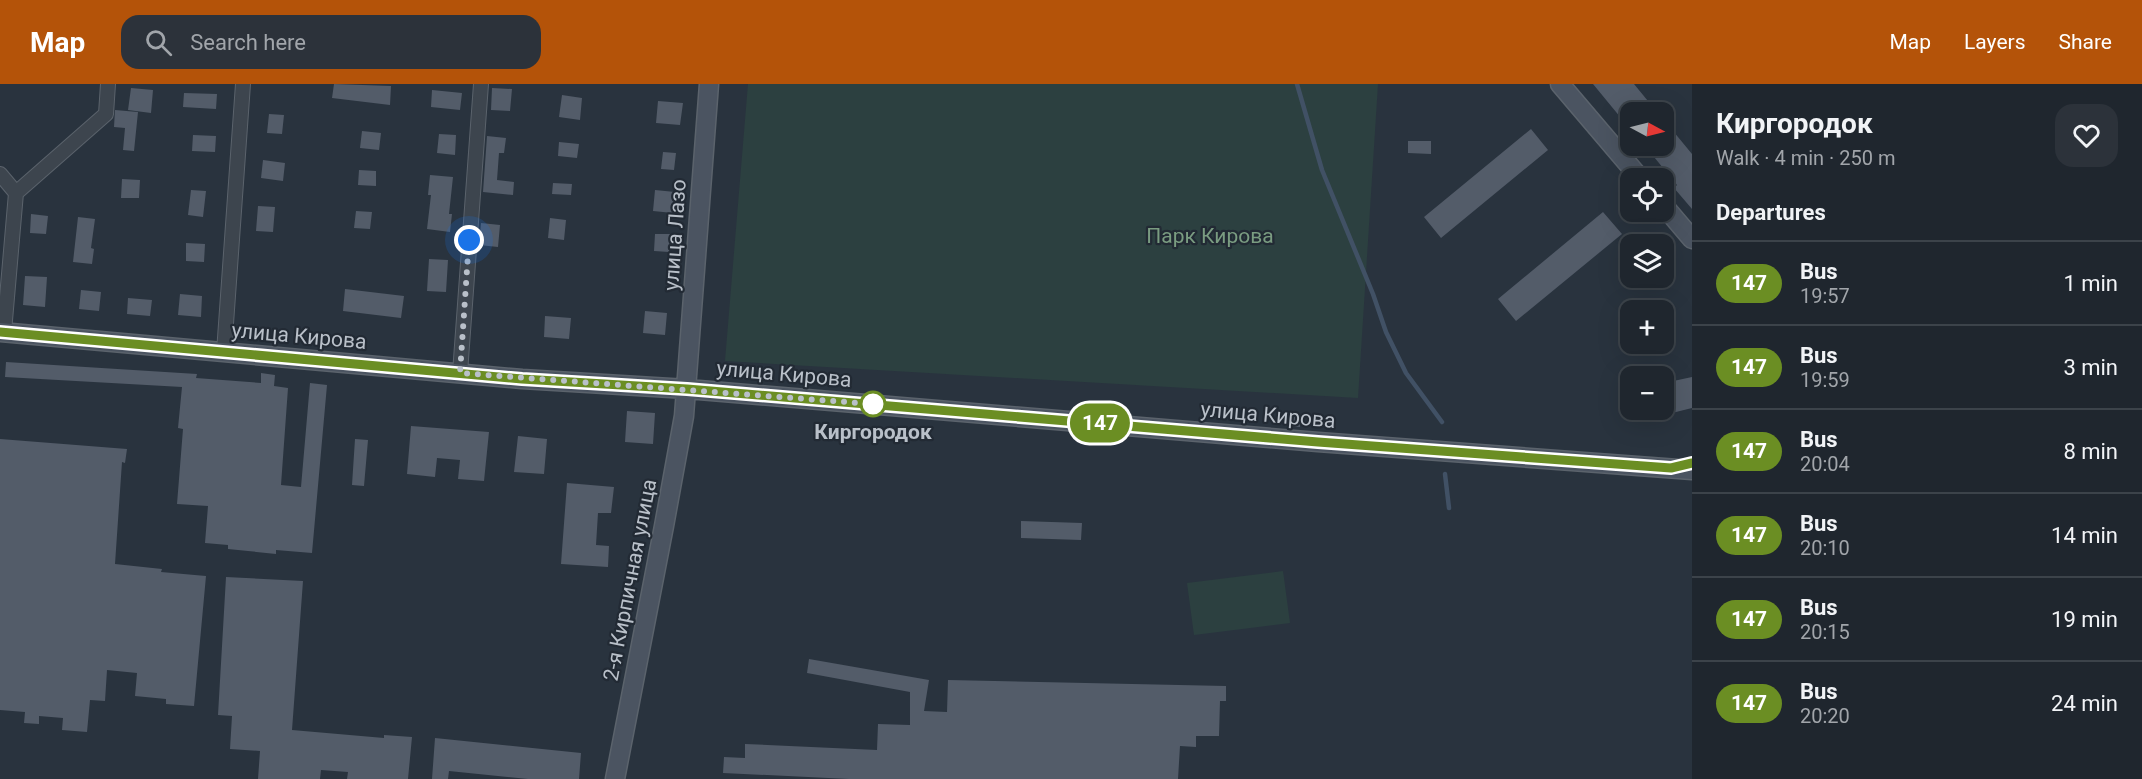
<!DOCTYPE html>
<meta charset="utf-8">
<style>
body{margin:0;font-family:Roboto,sans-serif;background:#2c323a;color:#f1f3f6;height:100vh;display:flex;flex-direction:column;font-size:22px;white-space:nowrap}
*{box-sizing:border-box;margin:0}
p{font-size:20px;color:#a1a5aa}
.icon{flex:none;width:33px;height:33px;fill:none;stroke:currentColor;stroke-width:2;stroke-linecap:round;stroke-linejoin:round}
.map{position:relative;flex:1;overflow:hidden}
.details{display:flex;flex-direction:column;background:#1f262e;width:450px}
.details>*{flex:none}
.badge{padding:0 12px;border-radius:20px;font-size:21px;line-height:39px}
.needle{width:39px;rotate:97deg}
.fabs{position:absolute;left:1620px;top:18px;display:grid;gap:12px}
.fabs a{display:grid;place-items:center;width:54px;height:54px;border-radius:12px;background:#1f262e;box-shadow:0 6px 24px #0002,0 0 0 2px #3c434a;font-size:30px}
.you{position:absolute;width:30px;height:30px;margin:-15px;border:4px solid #fff;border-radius:50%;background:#1a73e8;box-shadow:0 0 0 9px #1a73e833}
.map>.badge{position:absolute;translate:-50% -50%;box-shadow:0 0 0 3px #fff}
h2{padding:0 24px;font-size:22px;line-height:54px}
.round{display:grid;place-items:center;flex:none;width:63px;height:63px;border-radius:18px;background:#2c323a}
.head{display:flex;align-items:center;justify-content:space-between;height:102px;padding:0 24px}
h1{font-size:28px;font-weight:700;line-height:45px}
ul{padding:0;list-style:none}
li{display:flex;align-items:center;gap:18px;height:84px;padding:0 24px;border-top:2px solid #3c434a}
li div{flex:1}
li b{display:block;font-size:22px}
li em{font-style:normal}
li .badge{min-width:66px;font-weight:700;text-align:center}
header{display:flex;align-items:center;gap:36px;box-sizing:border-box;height:84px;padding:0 30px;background:#b45309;color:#fff}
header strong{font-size:28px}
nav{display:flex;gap:33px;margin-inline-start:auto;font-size:21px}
.search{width:420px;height:54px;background:#2c323a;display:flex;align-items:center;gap:15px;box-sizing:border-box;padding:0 21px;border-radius:18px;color:#a1a5aa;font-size:22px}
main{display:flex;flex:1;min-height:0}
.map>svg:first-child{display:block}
.green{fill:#2c4040}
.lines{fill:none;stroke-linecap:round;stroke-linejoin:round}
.stream{stroke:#415165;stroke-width:4.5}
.building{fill:#535c69}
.street-casing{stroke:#5b636c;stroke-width:16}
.secondary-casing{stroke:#5b636c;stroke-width:21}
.street{stroke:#3d454e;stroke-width:14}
.secondary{stroke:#4b5461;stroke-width:18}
.line-casing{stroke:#fff;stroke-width:14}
.line{stroke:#6b8e23;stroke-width:9}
.walk{stroke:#b9c0c9;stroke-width:6;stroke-dasharray:0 10.8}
.stop-dot{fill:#fff;stroke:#6b8e23;stroke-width:3}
.labels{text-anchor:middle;stroke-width:4.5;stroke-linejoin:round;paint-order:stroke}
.street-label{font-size:21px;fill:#b9c0c9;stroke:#222a34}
.park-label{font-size:21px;fill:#7a9c81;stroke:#222a34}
.stop-label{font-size:21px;font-weight:bold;fill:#b9c0c9;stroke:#222a34}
</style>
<header>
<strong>Map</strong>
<div class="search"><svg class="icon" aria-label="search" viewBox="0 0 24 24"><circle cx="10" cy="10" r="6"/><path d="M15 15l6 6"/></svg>Search here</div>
<nav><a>Map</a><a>Layers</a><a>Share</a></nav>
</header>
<main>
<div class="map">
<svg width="1692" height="695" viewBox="0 0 1692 695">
<rect width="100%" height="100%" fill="#29333e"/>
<path class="green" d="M748,0H1378L1358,314L725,277Z
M1283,487L1290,539L1194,551L1187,499Z"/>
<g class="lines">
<path class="stream" d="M1297,0L1322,86L1373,210L1386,248L1406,289L1442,338
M1445,390L1449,424"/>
</g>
<path class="building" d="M334,0L391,2L390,21L332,14Z
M1593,0H1634L1657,28H1630V45Z
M131,4L153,6L151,29L128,26Z
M492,4L512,5L510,27L491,26Z
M432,6L462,9L460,26L431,23Z
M184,9L217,10L216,25L183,23Z
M562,11L582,14L580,36L559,33Z
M658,17L683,19L680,41L656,39Z
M115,26L138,28L134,67L123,66L125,44L114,43Z
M269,30L284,31L282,50L267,49Z
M1664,36L1692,70V125L1674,104L1677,101L1645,62H1664Z
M1531,45L1548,66L1441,154L1424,133Z
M362,47L381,49L379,66L360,64Z
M439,50L456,51L455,71L437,69Z
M193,51L216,52L215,68L192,67Z
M487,52L506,54L504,69H499L497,96L514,98L513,111L483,108Z
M1408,57H1431V70L1408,69Z
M559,58L579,60L577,74L558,72Z
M663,68L676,69L674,86L661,85Z
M263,76L285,79L283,97L261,94Z
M359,86L376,87V102L358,101Z
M430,91L453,93L449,130H452L450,148L427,145L431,111H428Z
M122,95L140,96L139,114H121Z
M553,99L572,100L571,111L552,110Z
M191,106L206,107L203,133L188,131Z
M655,106L675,108L673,129L653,127Z
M258,122L275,123L273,148L256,147Z
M356,127L372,128L370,145L354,144Z
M1603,128L1622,150L1516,237L1498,215Z
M31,130L48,132L46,150L30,149Z
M78,133L95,135L91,164L94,165L92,180L73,178Z
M550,134L566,136L564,156L548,154Z
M481,139L500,141L498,163L479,161Z
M655,150H670L669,168L654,167Z
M186,159L205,160L204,178L186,177Z
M429,175L448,176L446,208L427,207Z
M25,192L47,193L45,223L23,221Z
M345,205L404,212L401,234L343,227Z
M81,206L101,208L99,227L79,225Z
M180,210L202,212L201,233L178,231Z
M128,214L152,216L150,232L127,230Z
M645,227L667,229L665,251L643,249Z
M545,232L571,234L569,255L544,253Z
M6,278L197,290L196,294L261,299V289L275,291L274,302L288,304L281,401L301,403L310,299L327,301L312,469L276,466V470L248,467L228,465V461L205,459L208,422L177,420L183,345L178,344L182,303L5,293Z
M1692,293V324L1664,331V299Z
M627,327L655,329L653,360L625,358Z
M1286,330L1301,331L1300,343L1285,342Z
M411,342L489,348L484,397L458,395L460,376L437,374L435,393L407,390Z
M518,352L547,355L544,390L514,388Z
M0,355L127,365L125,379L122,378L115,480L162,485L161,488L206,492L194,622L166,620V615L135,612L137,589L107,586L105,617L90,616L87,648L62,646L63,634L39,632V640L24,639L25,628L0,626Z
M355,355L368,356L364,402L352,401Z
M567,399L614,403L611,429H598L596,461L609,462L608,483L561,480Z
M1021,437L1082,439L1081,456L1021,454Z
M226,493L303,497L292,646L384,654V651L412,653L408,695H347L348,688L321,686L320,695H258L260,667L230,665L232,632L218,631Z
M809,575L929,596L924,627L947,628L948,596L1226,602V617H1220L1219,652H1196V663L1180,662L1178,695H849L723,689L724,673L745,674V660L877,666L878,640L910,641V608L807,589Z
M435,654L581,669L579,695H528L449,687L448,695H432Z"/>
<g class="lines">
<defs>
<path id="street" d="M0,90L16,109L4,248
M16,109L106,30L108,0
M224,268L243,0
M460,289L481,0"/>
<path id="secondary" d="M1560,0L1640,94
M1664,122L1692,155
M0,248L522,295L687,305L1318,358L1692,386
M615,695L664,442L684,332L709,0"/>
</defs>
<use href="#street" class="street-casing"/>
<use href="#secondary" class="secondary-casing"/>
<use href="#street" class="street"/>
<use href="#secondary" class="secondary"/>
</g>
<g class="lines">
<defs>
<path id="line" d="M0,248L522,295L687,305L1318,358L1671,384L1692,379"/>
</defs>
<use href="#line" class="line-casing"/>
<use href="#line" class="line"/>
<path class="walk" d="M469,156L460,289L873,320"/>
</g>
<circle class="stop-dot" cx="873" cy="320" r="12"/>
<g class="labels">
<g class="street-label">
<text transform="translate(675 151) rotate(-86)" y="7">улица Лазо</text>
<text transform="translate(299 252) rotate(5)" y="7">улица Кирова</text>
<text transform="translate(784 290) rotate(5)" y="7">улица Кирова</text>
<text transform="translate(1268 331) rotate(5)" y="7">улица Кирова</text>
<text transform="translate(630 496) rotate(-79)" y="7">2-я Кирпичная улица</text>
</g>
<g class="park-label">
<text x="1210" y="159">Парк Кирова</text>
</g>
<g class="stop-label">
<text x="873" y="355">Киргородок</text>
</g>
</g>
</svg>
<div class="fabs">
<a><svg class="needle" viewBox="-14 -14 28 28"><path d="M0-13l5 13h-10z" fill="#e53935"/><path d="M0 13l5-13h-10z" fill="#a1a5aa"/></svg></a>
<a><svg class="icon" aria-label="locate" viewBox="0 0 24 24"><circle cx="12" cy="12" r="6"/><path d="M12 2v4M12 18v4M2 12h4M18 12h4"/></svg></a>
<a><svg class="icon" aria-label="layers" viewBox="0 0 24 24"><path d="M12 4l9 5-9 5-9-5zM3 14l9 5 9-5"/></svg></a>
<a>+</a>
<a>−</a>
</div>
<div class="you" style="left:469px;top:156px"></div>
<b class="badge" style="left:1100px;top:339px;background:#6b8e23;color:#fff">147</b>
</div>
<section class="details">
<div class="head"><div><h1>Киргородок</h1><p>Walk · 4 min · 250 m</p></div><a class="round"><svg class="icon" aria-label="heart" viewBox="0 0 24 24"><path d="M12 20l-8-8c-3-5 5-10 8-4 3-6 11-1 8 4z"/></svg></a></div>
<h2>Departures</h2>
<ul>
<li><span class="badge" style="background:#6b8e23;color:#fff">147</span><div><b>Bus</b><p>19:57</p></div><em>1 min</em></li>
<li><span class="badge" style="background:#6b8e23;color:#fff">147</span><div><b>Bus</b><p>19:59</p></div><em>3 min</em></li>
<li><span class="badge" style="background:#6b8e23;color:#fff">147</span><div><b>Bus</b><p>20:04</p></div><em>8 min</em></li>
<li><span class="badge" style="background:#6b8e23;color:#fff">147</span><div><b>Bus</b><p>20:10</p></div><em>14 min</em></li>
<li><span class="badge" style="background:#6b8e23;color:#fff">147</span><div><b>Bus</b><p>20:15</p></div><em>19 min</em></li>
<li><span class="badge" style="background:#6b8e23;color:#fff">147</span><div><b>Bus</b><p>20:20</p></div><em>24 min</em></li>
</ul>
</section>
</main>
